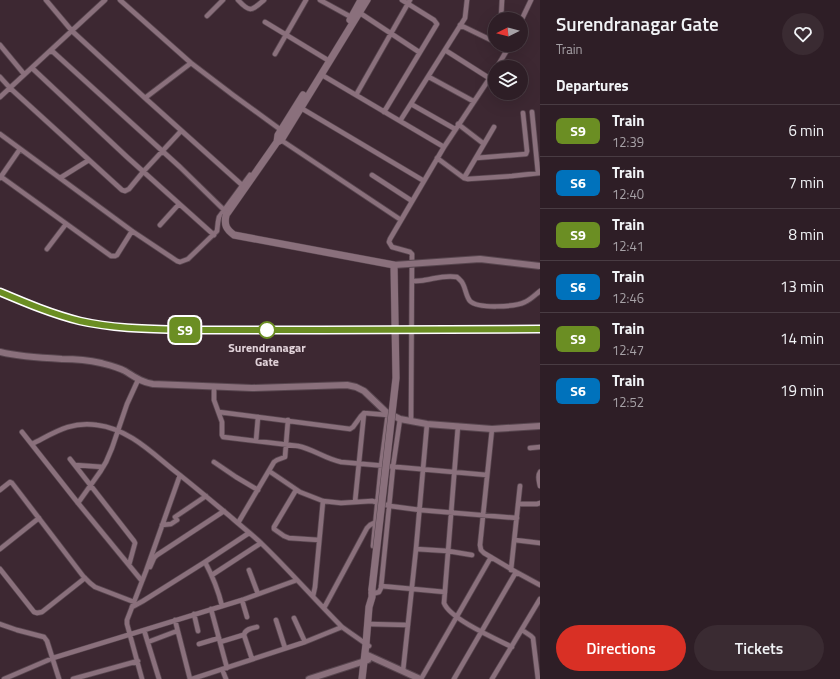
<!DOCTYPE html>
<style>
body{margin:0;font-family:"Titillium Web",sans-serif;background:#3a2b32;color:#f1f3f6;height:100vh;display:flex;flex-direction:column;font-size:15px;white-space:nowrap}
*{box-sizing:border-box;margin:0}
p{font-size:13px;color:#a7a2a7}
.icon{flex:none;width:22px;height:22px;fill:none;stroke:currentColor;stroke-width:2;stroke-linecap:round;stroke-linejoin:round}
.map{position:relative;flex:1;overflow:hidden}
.drawer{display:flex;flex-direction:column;background:#2e1e26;width:300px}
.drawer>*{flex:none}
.badge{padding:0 8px;border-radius:6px;font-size:14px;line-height:26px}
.needle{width:26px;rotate:264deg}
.tools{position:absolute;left:488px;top:12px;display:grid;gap:8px}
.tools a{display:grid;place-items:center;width:40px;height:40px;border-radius:50%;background:#2e1e26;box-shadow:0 4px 16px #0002,0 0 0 1px #493c43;font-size:20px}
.map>.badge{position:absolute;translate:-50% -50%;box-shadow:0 0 0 2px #fff}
h2{padding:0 16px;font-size:15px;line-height:36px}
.round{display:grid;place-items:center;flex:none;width:42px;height:42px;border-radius:21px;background:#3a2b32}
.overview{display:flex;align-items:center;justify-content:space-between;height:68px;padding:0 16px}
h1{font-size:19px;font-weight:600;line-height:30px}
.cta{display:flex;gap:8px;margin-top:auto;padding:8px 16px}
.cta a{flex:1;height:46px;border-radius:24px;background:#d93025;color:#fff;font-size:16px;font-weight:600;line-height:46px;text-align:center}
.cta a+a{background:#3a2b32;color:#f1f3f6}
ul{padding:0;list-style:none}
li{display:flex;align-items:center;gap:12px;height:52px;padding:0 16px;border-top:1px solid #493c43}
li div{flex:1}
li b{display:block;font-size:15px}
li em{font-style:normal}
li .badge{min-width:44px;font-weight:700;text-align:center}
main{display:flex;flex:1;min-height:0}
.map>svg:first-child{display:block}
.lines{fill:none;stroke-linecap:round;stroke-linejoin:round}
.minor-casing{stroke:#58464f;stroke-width:6}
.tertiary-casing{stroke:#58464f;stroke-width:8}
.secondary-casing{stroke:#58464f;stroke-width:8}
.minor{stroke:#8a707c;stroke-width:4.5}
.tertiary{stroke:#8a707c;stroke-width:6}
.secondary{stroke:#8a707c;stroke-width:7}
.rail{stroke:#cbbbc3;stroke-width:1.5;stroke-dasharray:8 4;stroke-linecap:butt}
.tertiary-bridge-casing{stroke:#58464f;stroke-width:8;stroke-linecap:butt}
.secondary-bridge-casing{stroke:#58464f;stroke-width:8;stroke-linecap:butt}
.tertiary-bridge{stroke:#8a707c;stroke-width:6}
.secondary-bridge{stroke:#8a707c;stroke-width:7}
.line-casing{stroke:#fff;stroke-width:9}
.line{stroke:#6b8e23;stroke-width:6}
.stop-dot{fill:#fff;stroke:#6b8e23;stroke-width:2}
.labels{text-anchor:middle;stroke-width:3;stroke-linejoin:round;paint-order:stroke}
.stop-label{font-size:12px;font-weight:bold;fill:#e1d2d9;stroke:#3d2832}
</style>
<main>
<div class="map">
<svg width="540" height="679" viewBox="0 0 540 679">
<rect width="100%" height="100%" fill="#3d2832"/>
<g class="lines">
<defs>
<path id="minor" d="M46,0L72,31L145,98L242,185
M120,0L191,63L233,95L281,130
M238,0C250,13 251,11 264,0
M320,0L351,17
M360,13L419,52
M207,16L223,0
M501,19L502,0
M521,21L531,0
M265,22L326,59
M460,25L495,42
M0,45L24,74
M501,45L509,49
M51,50L180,167L224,210
M445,50L489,78
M275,54L306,0
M497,67L510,45
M32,68L127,157L214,235
M322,75L444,147
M0,77L10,88L122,190L125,191L129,189L143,172L181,131
M429,77L473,101
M356,95L410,0
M0,97L105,0
M145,98L191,63
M411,104L455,129
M301,108L424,181
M384,112L437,24L434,20L402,0
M532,112L538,173
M400,121L465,18L467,0
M458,124L484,144
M0,134L132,231L177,261L180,262L188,259L217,231L218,222L219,217L250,175
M281,140L401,220
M437,158L464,178L468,179L512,176L540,173
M476,158L526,154L527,151L523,113
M372,175L412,201
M0,176L111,256H115L117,255L132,231
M0,178L20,149
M60,178L89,160
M464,178L494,127
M160,225L179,204
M47,249L66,224
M412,281C416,281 421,281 425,280C437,278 445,275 457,277C459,279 462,281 463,284C466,290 466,296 470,301C478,309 515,307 525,302C530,300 535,295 540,291
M214,386V400L222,422V435L223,437L298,446C313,449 326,459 341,462L487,475
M219,412L350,429L353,427L361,416L364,413L388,415
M411,421L412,254L410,252L392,247L389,242L390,239L444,147L495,70
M458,426L444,603C450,619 496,639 512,647
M492,429L480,545L481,550L484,553L516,572L540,585
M22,432L78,503L142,581
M256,441L258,417
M32,444C54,433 70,421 97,425C129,429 152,453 176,472C195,487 214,503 232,518C242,527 253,535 262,544C290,571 315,600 342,627L349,632L369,646
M530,448L540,447
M70,459L134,541L135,543L129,565
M214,462L236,477L258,490
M75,465L103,467
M269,471L300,492L323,501L341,503L372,501L390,506L420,510L517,518
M540,472C537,476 539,481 540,486
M0,490L10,482L12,483L83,576L90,583L95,587L134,602
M296,490L274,527V529L284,536L289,538L319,540
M355,502L364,413
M78,503L100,472L106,462L112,448L127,404L138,380
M518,504H537L540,503
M175,517L206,496
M238,523L274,462L277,460L285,457L288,420
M162,525L171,524L177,520
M515,540L540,543
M373,546L381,466L388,413
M0,549L39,518
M416,549L448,551L472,555
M205,562C213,577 218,589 222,606
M150,567L154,558L157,555L224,511
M0,569L34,612L37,613L42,612L85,578
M249,570L258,594
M511,570L520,486
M212,575L261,543
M381,586L445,592
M371,593L372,594L379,592L381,588L393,467L400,419
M313,596L315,587L323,501
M242,600L247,617
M132,607L143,601L205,562L249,533
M324,608L367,528L370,525L376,522
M211,609L227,668
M194,614L198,631
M294,618L305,642
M175,620L190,679
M276,620L285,648
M0,624L17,630L44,637L47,641L59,679
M368,624L408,625
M144,630L159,679
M522,630L531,636L533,638L538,679
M244,635C245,629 252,628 257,627
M148,642L177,631
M220,642L243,635H244L252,659
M199,644L219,638
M222,669L226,679
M403,671L416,549L427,424
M4,679L53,658L242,600L297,580
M73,679L138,661
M142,679L127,624V620L146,571L180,475
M192,679L305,642L342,627
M421,679L491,557
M454,679L516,572
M492,679L540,599"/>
<path id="tertiary" d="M0,352C20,357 41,358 62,359C75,359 88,360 101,363C109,365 118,367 125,371C135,377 141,382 153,384L252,388L347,385L356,387L364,391L386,412L400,419L427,424L492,429L540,426
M365,654L420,679
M309,679L368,660"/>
<path id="secondary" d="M350,20L361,0
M277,142L278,135L303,95
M226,215L277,142L281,140L283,137L367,0
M362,679L366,644L369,607L372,597V589"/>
</defs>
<use href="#minor" class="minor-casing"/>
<use href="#tertiary" class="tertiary-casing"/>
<use href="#secondary" class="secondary-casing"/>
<use href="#minor" class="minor"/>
<use href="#tertiary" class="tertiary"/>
<use href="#secondary" class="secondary"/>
<path class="rail" d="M0,292C26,304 53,315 81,321C104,326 127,328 151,329L396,330L540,329"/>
<defs>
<path id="tertiary-bridge" d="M394,265L451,261L480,259L540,266"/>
<path id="secondary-bridge" d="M226,215C224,225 226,229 234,235L394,265L396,378L372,589"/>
</defs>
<use href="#tertiary-bridge" class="tertiary-bridge-casing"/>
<use href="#secondary-bridge" class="secondary-bridge-casing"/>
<use href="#tertiary-bridge" class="tertiary-bridge"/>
<use href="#secondary-bridge" class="secondary-bridge"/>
</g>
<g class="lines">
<defs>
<path id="line" d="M0,292C26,303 52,314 80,321C115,329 152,329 188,330C222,330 255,330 288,330C372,330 456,330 540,329"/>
</defs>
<use href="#line" class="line-casing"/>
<use href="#line" class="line"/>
</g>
<circle class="stop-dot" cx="267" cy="330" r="8"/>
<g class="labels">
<g class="stop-label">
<text x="267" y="352">Surendranagar<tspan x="267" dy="14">Gate</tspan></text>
</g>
</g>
</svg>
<div class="tools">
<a><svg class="needle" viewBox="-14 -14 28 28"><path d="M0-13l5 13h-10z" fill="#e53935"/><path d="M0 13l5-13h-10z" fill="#a7a2a7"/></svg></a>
<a><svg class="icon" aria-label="layers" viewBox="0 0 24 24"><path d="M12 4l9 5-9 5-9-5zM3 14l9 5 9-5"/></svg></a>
</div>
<b class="badge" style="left:185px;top:330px;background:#6b8e23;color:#fff">S9</b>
</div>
<section class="drawer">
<div class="overview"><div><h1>Surendranagar Gate</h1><p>Train</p></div><a class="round"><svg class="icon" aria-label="heart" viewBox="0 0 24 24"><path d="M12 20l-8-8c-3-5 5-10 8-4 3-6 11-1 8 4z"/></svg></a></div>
<h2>Departures</h2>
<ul>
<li><span class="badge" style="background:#6b8e23;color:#fff">S9</span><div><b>Train</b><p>12:39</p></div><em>6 min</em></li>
<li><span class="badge" style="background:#0072bc;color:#fff">S6</span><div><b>Train</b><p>12:40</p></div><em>7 min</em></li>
<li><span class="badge" style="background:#6b8e23;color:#fff">S9</span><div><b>Train</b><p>12:41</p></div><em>8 min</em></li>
<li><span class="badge" style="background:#0072bc;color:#fff">S6</span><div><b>Train</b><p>12:46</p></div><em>13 min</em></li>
<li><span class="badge" style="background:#6b8e23;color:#fff">S9</span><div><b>Train</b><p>12:47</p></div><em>14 min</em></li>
<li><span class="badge" style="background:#0072bc;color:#fff">S6</span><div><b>Train</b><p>12:52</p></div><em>19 min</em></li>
</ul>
<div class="cta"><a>Directions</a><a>Tickets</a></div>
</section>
</main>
